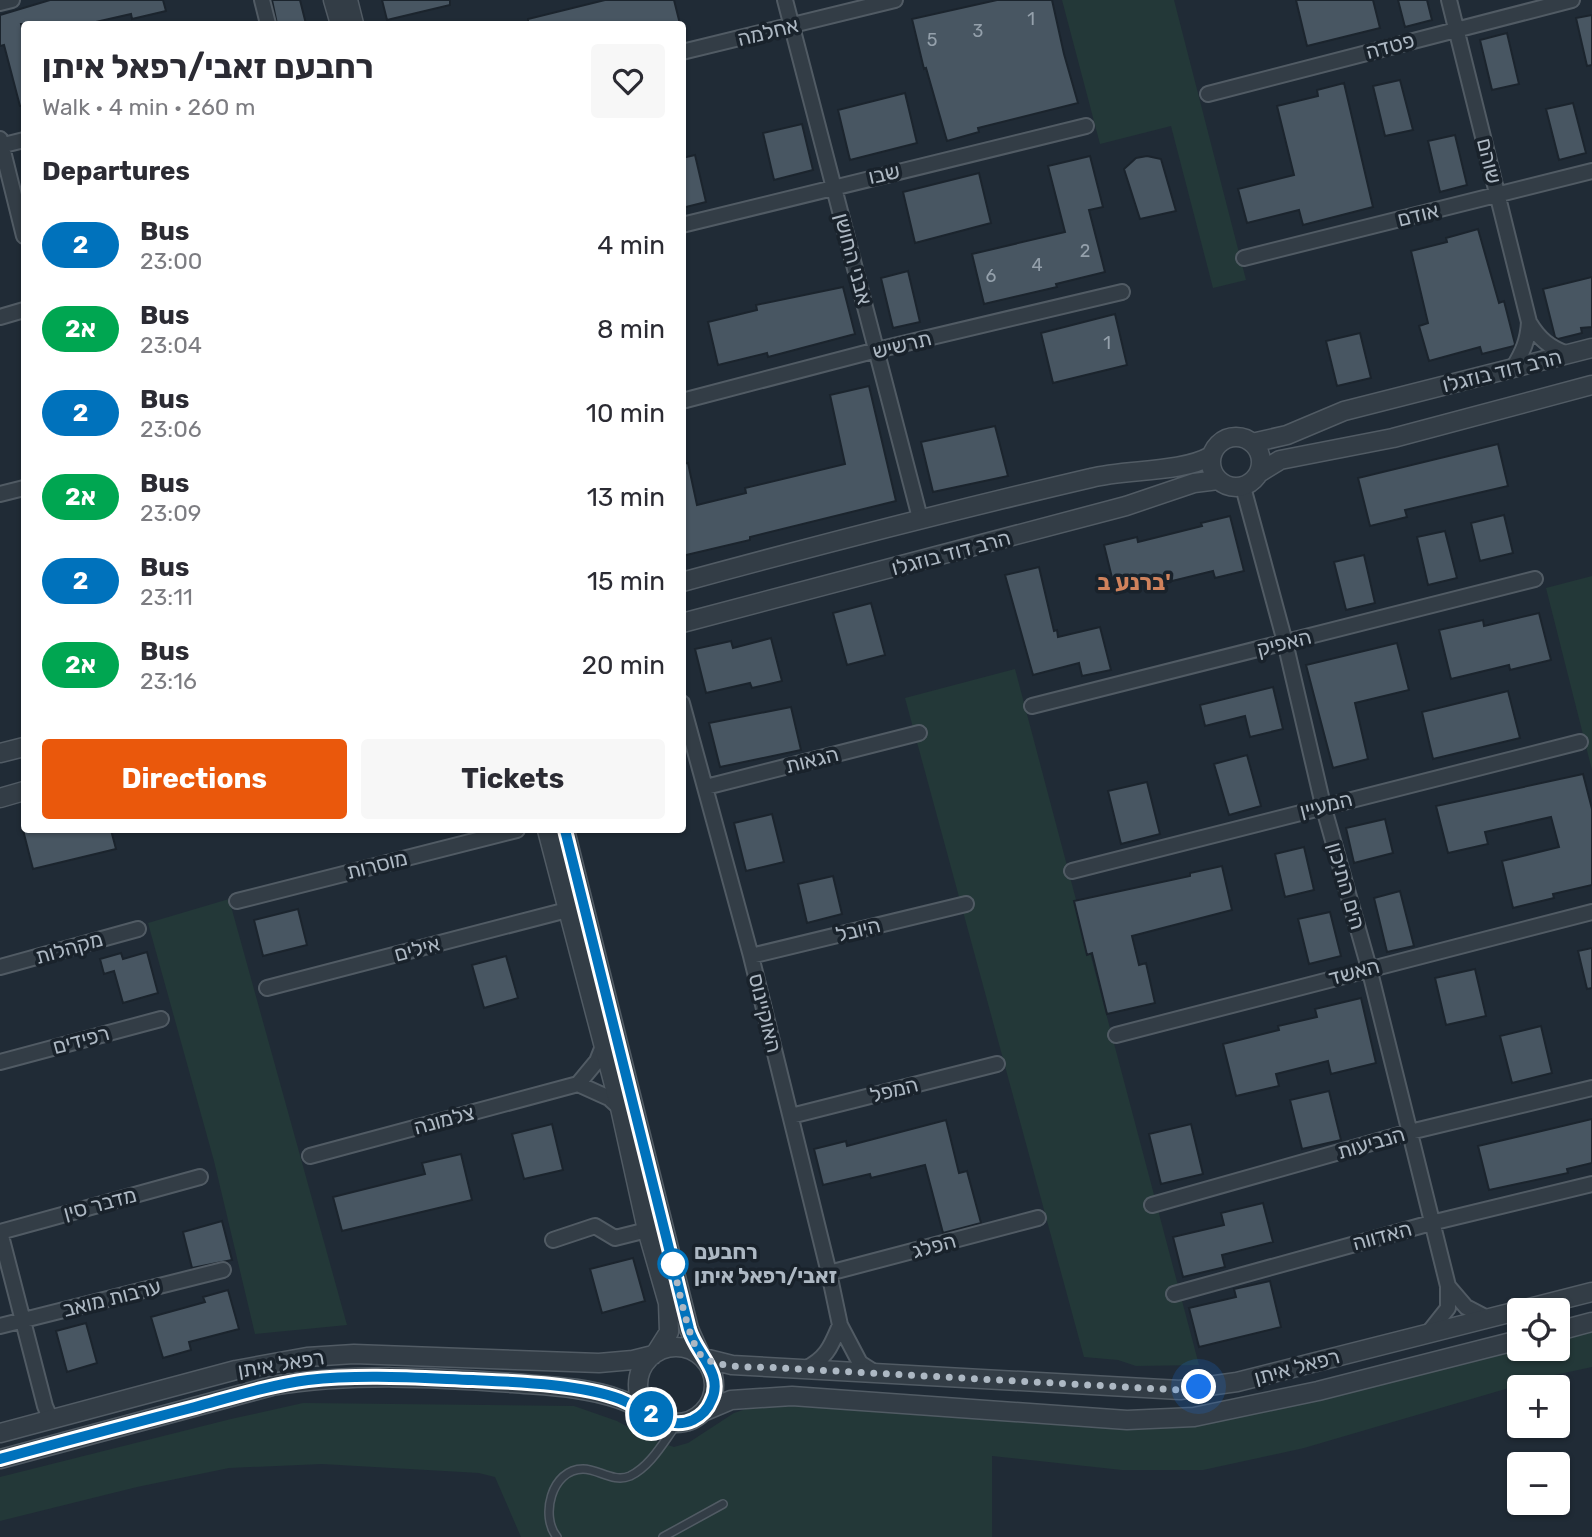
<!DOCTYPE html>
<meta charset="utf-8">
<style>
body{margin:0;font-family:Rubik,"Noto Sans Hebrew",sans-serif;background:#f7f7f7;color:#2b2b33;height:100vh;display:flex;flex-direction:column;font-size:26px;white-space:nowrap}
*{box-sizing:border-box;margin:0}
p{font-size:23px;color:#7c7c81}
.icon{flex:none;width:38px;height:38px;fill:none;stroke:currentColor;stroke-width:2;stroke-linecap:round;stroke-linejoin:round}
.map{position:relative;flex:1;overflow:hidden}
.drawer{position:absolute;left:21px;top:21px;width:665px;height:812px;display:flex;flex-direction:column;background:#fff;border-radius:7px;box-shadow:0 2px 5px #0004}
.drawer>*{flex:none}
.badge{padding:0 14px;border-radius:23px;font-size:24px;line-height:46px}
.controls{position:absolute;left:1507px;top:1298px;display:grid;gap:14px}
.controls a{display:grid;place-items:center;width:63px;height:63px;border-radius:7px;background:#fff;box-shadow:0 2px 5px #0004;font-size:35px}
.you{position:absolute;width:35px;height:35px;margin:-18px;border:5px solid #fff;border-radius:50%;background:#1a73e8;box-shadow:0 0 0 10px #1a73e833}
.map>.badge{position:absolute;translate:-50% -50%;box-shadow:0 0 0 4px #fff}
h2{padding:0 21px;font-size:26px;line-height:63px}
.round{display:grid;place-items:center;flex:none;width:74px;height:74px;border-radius:7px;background:#f7f7f7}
.headline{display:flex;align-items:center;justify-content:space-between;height:119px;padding:0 21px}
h1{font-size:33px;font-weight:700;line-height:52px}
.cta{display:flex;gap:14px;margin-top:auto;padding:14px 21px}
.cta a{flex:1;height:80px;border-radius:7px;background:#ea580c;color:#fff;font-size:28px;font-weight:700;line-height:80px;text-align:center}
.cta a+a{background:#f7f7f7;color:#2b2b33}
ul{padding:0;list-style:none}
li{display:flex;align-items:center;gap:21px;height:84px;padding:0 21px}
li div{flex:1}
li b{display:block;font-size:26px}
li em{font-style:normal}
li .badge{min-width:77px;font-weight:700;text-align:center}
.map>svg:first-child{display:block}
.green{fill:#233838}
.building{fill:#485662;stroke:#1b242d;stroke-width:2}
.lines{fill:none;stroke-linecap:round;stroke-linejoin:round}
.service-casing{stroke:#515b64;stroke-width:10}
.minor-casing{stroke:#515b64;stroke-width:18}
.tertiary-casing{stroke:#515b64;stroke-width:21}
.service{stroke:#333d46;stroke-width:7}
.minor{stroke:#333d46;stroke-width:14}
.tertiary{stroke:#333d46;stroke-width:18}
.line-casing{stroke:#fff;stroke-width:16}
.line{stroke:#0072bc;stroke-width:10}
.walk{stroke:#adb8c3;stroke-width:7;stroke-dasharray:0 12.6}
.stop-dot{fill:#fff;stroke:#0072bc;stroke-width:3.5}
.labels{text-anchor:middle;stroke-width:7;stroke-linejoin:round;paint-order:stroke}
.number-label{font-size:18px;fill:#94a0ab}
.street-label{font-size:21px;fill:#adb8c3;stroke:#19222b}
.stop-label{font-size:21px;font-weight:bold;fill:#adb8c3;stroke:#19222b;text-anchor:start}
.neighbourhood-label{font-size:23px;font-weight:bold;fill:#d0825c;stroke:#19222b}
</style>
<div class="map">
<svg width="1592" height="1537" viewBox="0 0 1592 1537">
<rect width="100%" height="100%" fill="#202b36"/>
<path class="green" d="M1062,0H1174L1246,280L1213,288L1171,126L1100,144Z
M1592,576V770L1546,588Z
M1015,669L1199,1365L1136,1366L1118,1360L1084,1357L905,698Z
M229,899L347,1325L255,1334L214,1161L148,923Z
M1592,1327V1367L1550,1376L1304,1448L1203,1470H1122L992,1456V1537H521L495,1477L479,1473L322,1464L229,1468L137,1487L0,1521V1477L231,1419L303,1403L574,1406L617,1421L650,1439L674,1447L688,1443L734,1413L767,1402L1143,1423L1519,1345V1349H1558V1335Z"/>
<path class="building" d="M50,0H163L166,11L132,19L131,14L87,24H21L24,39V106H20L4,45L0,46V15Z
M272,0H300L306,24H277Z
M382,0H450V5L387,20Z
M605,0H674L680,24H528V19Z
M997,0H1052L1064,54L1078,103L978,128L979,132L947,141L926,68L924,69L912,19Z
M1296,0H1373L1380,28L1307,46Z
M1398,0H1427L1432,20L1405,27Z
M1592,15V65L1587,66L1576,18Z
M1507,33L1519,84L1492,90L1480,40Z
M1400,80L1413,130L1385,136L1373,86Z
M1344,83L1373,207L1303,225L1299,210L1247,223L1238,189L1294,175L1277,106L1318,96L1317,90Z
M905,93L917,143L850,160L838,110Z
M1573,103L1586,153L1559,160L1546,109Z
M802,124L813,170L774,180L763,133Z
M1455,135L1467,185L1440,192L1428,141Z
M695,155L706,202L682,208V158Z
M1090,156L1103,207L1089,210L1105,272L1056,284L1057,287L984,304L972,254L1065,232L1048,166Z
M1147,156L1161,159L1176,211L1140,219L1124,169L1136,158Z
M979,173L991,223L915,243L903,192Z
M1478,229L1499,303L1504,301L1515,344L1514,346L1482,354L1480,347L1429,361L1419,326L1428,323L1411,251L1447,242L1446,238Z
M908,271L920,322L893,328L881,278Z
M1592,277V327L1581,328L1582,333L1558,339L1555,337L1543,289Z
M843,287L855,334L768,357L767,353L718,365L708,322L757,310L756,305Z
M1115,314L1127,365L1053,383L1041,333Z
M1360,333L1371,378L1337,386L1326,341Z
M869,386L896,501L750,537V540L682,556V464L688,463L697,505L746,493L745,488L845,464L830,395Z
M995,426L1008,476L933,492L921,442Z
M1498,444L1508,486L1405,510L1407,517L1370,526L1358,478Z
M1504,515L1513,553L1480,561L1471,523Z
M1230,516L1244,571L1215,578L1213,571L1164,583L1163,579L1115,590L1104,545L1137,537L1138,542L1202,526L1201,523Z
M1445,531L1457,578L1428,585L1417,537Z
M1364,555L1375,603L1346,610L1334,562Z
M1039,567L1054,631L1057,630L1058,637L1100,627L1111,670L1082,676L1079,663L1033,675L1005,575Z
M871,603L885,655L847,665L833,613Z
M1539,613L1551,660L1510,670L1509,665L1451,679L1439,630L1483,620L1484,626Z
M771,638L782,681L752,688L750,683L706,693L695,649L731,641L733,648Z
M1397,643L1409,690L1355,703L1368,759L1333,768L1306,665Z
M1273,687L1283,729L1250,737L1245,716L1205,726L1200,705Z
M1508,691L1520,738L1433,759L1422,712Z
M791,707L801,750L720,767L709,723Z
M1247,755L1261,806L1229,815L1214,764Z
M1583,774L1592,809V885L1553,894L1554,898L1513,908L1502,861L1559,847L1551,817L1485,832L1488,844L1448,853L1436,806Z
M1147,782L1160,834L1121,844L1108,791Z
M772,814L784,862L746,871L734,823Z
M1385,819L1393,853L1354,863L1346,828Z
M23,830H111L116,849L33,869Z
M1304,847L1314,890L1285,897L1275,854Z
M1222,866L1232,910L1132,936L1139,965L1146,963L1155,1003L1107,1014L1092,953L1087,955L1074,901L1190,876V873Z
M833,876L842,914L807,923L798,884Z
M1400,891L1414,946L1387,952L1374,898Z
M298,909L307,945L263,956L254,920Z
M1330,912L1341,956L1309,964L1298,919Z
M1592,948V988L1587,989L1578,951Z
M147,952L158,993L123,1003L114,971L104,974L100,959L121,953L123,959Z
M506,956L518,998L484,1008L472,965Z
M1475,969L1486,1016L1446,1025L1435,978Z
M1361,998L1376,1063L1331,1074L1328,1061L1276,1074L1279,1086L1236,1096L1223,1044L1279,1030L1278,1026L1317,1017L1315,1009Z
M1541,1026L1552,1073L1512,1083L1500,1036Z
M1329,1091L1341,1140L1302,1149L1290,1100Z
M1592,1119V1163L1567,1169L1568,1173L1489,1190L1478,1146Z
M946,1120L959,1173L967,1171L981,1223L943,1233L925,1165L871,1178L870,1174L823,1185L814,1149L846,1141L847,1146Z
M552,1124L563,1170L524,1179L512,1134Z
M1191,1124L1203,1174L1161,1184L1149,1134Z
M461,1154L472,1200L342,1231L333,1197L425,1174L422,1163Z
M1263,1203L1273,1242L1222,1255L1225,1267L1183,1277L1173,1237L1224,1225L1221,1213Z
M222,1221L232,1260L192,1268L183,1232Z
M633,1258L645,1301L602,1313L590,1269Z
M1270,1281L1281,1327L1199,1347L1189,1308L1236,1297L1234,1289Z
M228,1290L239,1329L189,1342L191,1350L163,1358L151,1317L205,1302L203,1297Z
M86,1323L97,1363L67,1372L56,1331Z"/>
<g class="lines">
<defs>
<path id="service" d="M557,1537C540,1517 551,1469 583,1469C599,1469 613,1483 630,1476C651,1466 664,1441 677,1424
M663,1537L723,1504"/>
<path id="minor" d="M262,0L268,24
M785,0L920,518
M1449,0L1529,322C1539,339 1550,348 1568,354
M0,3L12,0
M682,52L895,0
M1208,94L1572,0
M0,139L24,236
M0,146L24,140
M682,225L1086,126
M1244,258L1592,171
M0,317L24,310
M1513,368C1523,352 1528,340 1529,322
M682,401L877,350L1122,292
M1243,487L1285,642L1323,805L1369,968L1448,1286V1308L1429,1332
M0,494L24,488
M682,703L751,956L829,1273L840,1325L860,1363L874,1372
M1032,706L1535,579
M706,787L919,733
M1072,871L1580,742
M237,901L517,830
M751,956L966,904
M0,967L138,929
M267,988L567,910
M1116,1035L1592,912
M0,1062L161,1019
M578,1084L609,1098L620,1108
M791,1116L997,1064
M310,1156L578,1084L597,1061L603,1046
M1152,1205L1410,1132L1592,1088
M0,1232L200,1177
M0,1232L45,1406L51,1420
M553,1240L595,1226L615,1238L647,1230
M829,1273L1038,1218
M1448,1286L1466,1307L1487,1318
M1174,1294L1431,1223L1592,1184
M0,1326L223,1270
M805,1369C827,1358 831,1346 840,1325"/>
<path id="tertiary" d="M333,0L340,24
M348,0L354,24
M1211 462a25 25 0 1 1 50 0a25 25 0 1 1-50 0Z
M1252,443L1287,435L1344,411L1592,348
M1259,473L1280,460L1393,438L1592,385
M682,582C818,545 954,510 1091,478C1126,469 1181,473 1211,456
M682,623L1126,506L1194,483L1218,480
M0,753L24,747
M0,798L24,791
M547,830L620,1108L647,1230L668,1303L669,1332L657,1351
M565,830L689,1329L701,1356
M1558,1331L1592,1322
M638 1385a38 38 0 1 1 76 0a38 38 0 1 1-76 0Z
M704,1358L732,1365L1180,1390L1237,1382L1592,1292
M705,1411L731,1400L792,1396L1127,1420L1194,1417L1318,1391L1519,1340
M0,1433L236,1370L307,1357L354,1354L599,1363L633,1360L653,1355
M0,1459L272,1386C351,1373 433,1377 513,1383C548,1386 586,1387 619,1399C632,1403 645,1411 657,1418"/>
</defs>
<use href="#service" class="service-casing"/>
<use href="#minor" class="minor-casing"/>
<use href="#tertiary" class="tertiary-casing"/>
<use href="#service" class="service"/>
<use href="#minor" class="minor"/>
<use href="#tertiary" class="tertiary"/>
</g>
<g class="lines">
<defs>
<path id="line" d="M0,1459C65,1441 130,1424 195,1407C232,1397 270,1385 308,1380C362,1374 419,1378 473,1380C515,1382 581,1384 620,1399C643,1408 667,1432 693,1420C701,1416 708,1409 711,1401C725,1374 696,1354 689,1329L565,830"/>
</defs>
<use href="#line" class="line-casing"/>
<use href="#line" class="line"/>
<path class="walk" d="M673,1264L671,1255C676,1274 689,1350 704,1358C725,1370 758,1366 780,1368L1180,1390L1199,1387"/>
</g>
<circle class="stop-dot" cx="673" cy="1264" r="14"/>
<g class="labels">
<g class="number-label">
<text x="1031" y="25">1</text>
<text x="978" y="37">3</text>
<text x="932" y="46">5</text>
<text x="1085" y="257">2</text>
<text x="1037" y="271">4</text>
<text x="991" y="282">6</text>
<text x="1107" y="349">1</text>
</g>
<g class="street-label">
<text transform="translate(768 32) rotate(-14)" y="7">אחלמה</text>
<text transform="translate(1390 46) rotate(-15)" y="7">פטדה</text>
<text transform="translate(1489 161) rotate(76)" y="7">שוהם</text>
<text transform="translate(884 174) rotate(-13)" y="7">שבו</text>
<text transform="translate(1418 215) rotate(-14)" y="7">אודם</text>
<text transform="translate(853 259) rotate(75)" y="7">אבני החושן</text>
<text transform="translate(902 345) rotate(-14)" y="7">תרשיש</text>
<text transform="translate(1502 371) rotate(-14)" y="7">הרב דוד בוזגלו</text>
<text transform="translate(951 553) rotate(-15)" y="7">הרב דוד בוזגלו</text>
<text transform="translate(1284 643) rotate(-14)" y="7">האפיק</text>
<text transform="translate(812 760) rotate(-14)" y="7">הגאות</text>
<text transform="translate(1326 805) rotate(-14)" y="7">המעיין</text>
<text transform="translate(377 865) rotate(-14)" y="7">מוסרות</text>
<text transform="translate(1346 886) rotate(74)" y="7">הים התיכון</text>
<text transform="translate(858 930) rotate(-13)" y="7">היובל</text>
<text transform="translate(69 948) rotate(-16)" y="7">מקהלות</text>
<text transform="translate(417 949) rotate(-15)" y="7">אילים</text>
<text transform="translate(1354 972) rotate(-15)" y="7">האשד</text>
<text transform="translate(765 1013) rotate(76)" y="7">האוקיינוס</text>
<text transform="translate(81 1040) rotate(-15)" y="7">רפידים</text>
<text transform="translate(894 1090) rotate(-14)" y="7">המפל</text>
<text transform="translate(444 1120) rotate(-15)" y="7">צלמונה</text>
<text transform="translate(1371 1143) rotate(-16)" y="7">הנביעות</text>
<text transform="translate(100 1204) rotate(-15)" y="7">מדבר סין</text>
<text transform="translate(1382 1236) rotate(-15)" y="7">האדווה</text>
<text transform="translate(934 1246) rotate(-15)" y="7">הפלג</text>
<text transform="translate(112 1298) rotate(-14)" y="7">ערבות מואב</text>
<text transform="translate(281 1364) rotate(-9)" y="7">רפאל איתן</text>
<text transform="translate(1297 1367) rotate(-15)" y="7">רפאל איתן</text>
</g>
<g class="stop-label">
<text x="694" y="1259">רחבעם<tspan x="694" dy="24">זאבי/רפאל איתן</tspan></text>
</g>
<g class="neighbourhood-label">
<text x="1134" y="590">ברנע ב'</text>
</g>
</g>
</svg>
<div class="controls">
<a><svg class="icon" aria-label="locate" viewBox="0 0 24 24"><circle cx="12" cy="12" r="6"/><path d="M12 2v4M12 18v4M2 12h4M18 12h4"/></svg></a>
<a>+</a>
<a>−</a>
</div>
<div class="you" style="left:1199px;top:1387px"></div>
<b class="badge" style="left:651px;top:1414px;background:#0072bc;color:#fff">2</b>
<section class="drawer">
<div class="headline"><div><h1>רחבעם זאבי/רפאל איתן</h1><p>Walk · 4 min · 260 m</p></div><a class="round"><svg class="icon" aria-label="heart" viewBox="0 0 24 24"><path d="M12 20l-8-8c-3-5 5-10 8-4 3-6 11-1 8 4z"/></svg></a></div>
<h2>Departures</h2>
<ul>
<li><span class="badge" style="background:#0072bc;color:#fff">2</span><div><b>Bus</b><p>23:00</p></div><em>4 min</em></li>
<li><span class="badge" style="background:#00a651;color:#fff">2א</span><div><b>Bus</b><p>23:04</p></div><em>8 min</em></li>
<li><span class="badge" style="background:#0072bc;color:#fff">2</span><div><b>Bus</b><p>23:06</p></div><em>10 min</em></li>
<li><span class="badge" style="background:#00a651;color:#fff">2א</span><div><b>Bus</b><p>23:09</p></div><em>13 min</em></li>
<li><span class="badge" style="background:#0072bc;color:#fff">2</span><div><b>Bus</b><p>23:11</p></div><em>15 min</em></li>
<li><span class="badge" style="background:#00a651;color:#fff">2א</span><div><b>Bus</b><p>23:16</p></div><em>20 min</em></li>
</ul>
<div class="cta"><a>Directions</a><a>Tickets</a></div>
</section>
</div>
